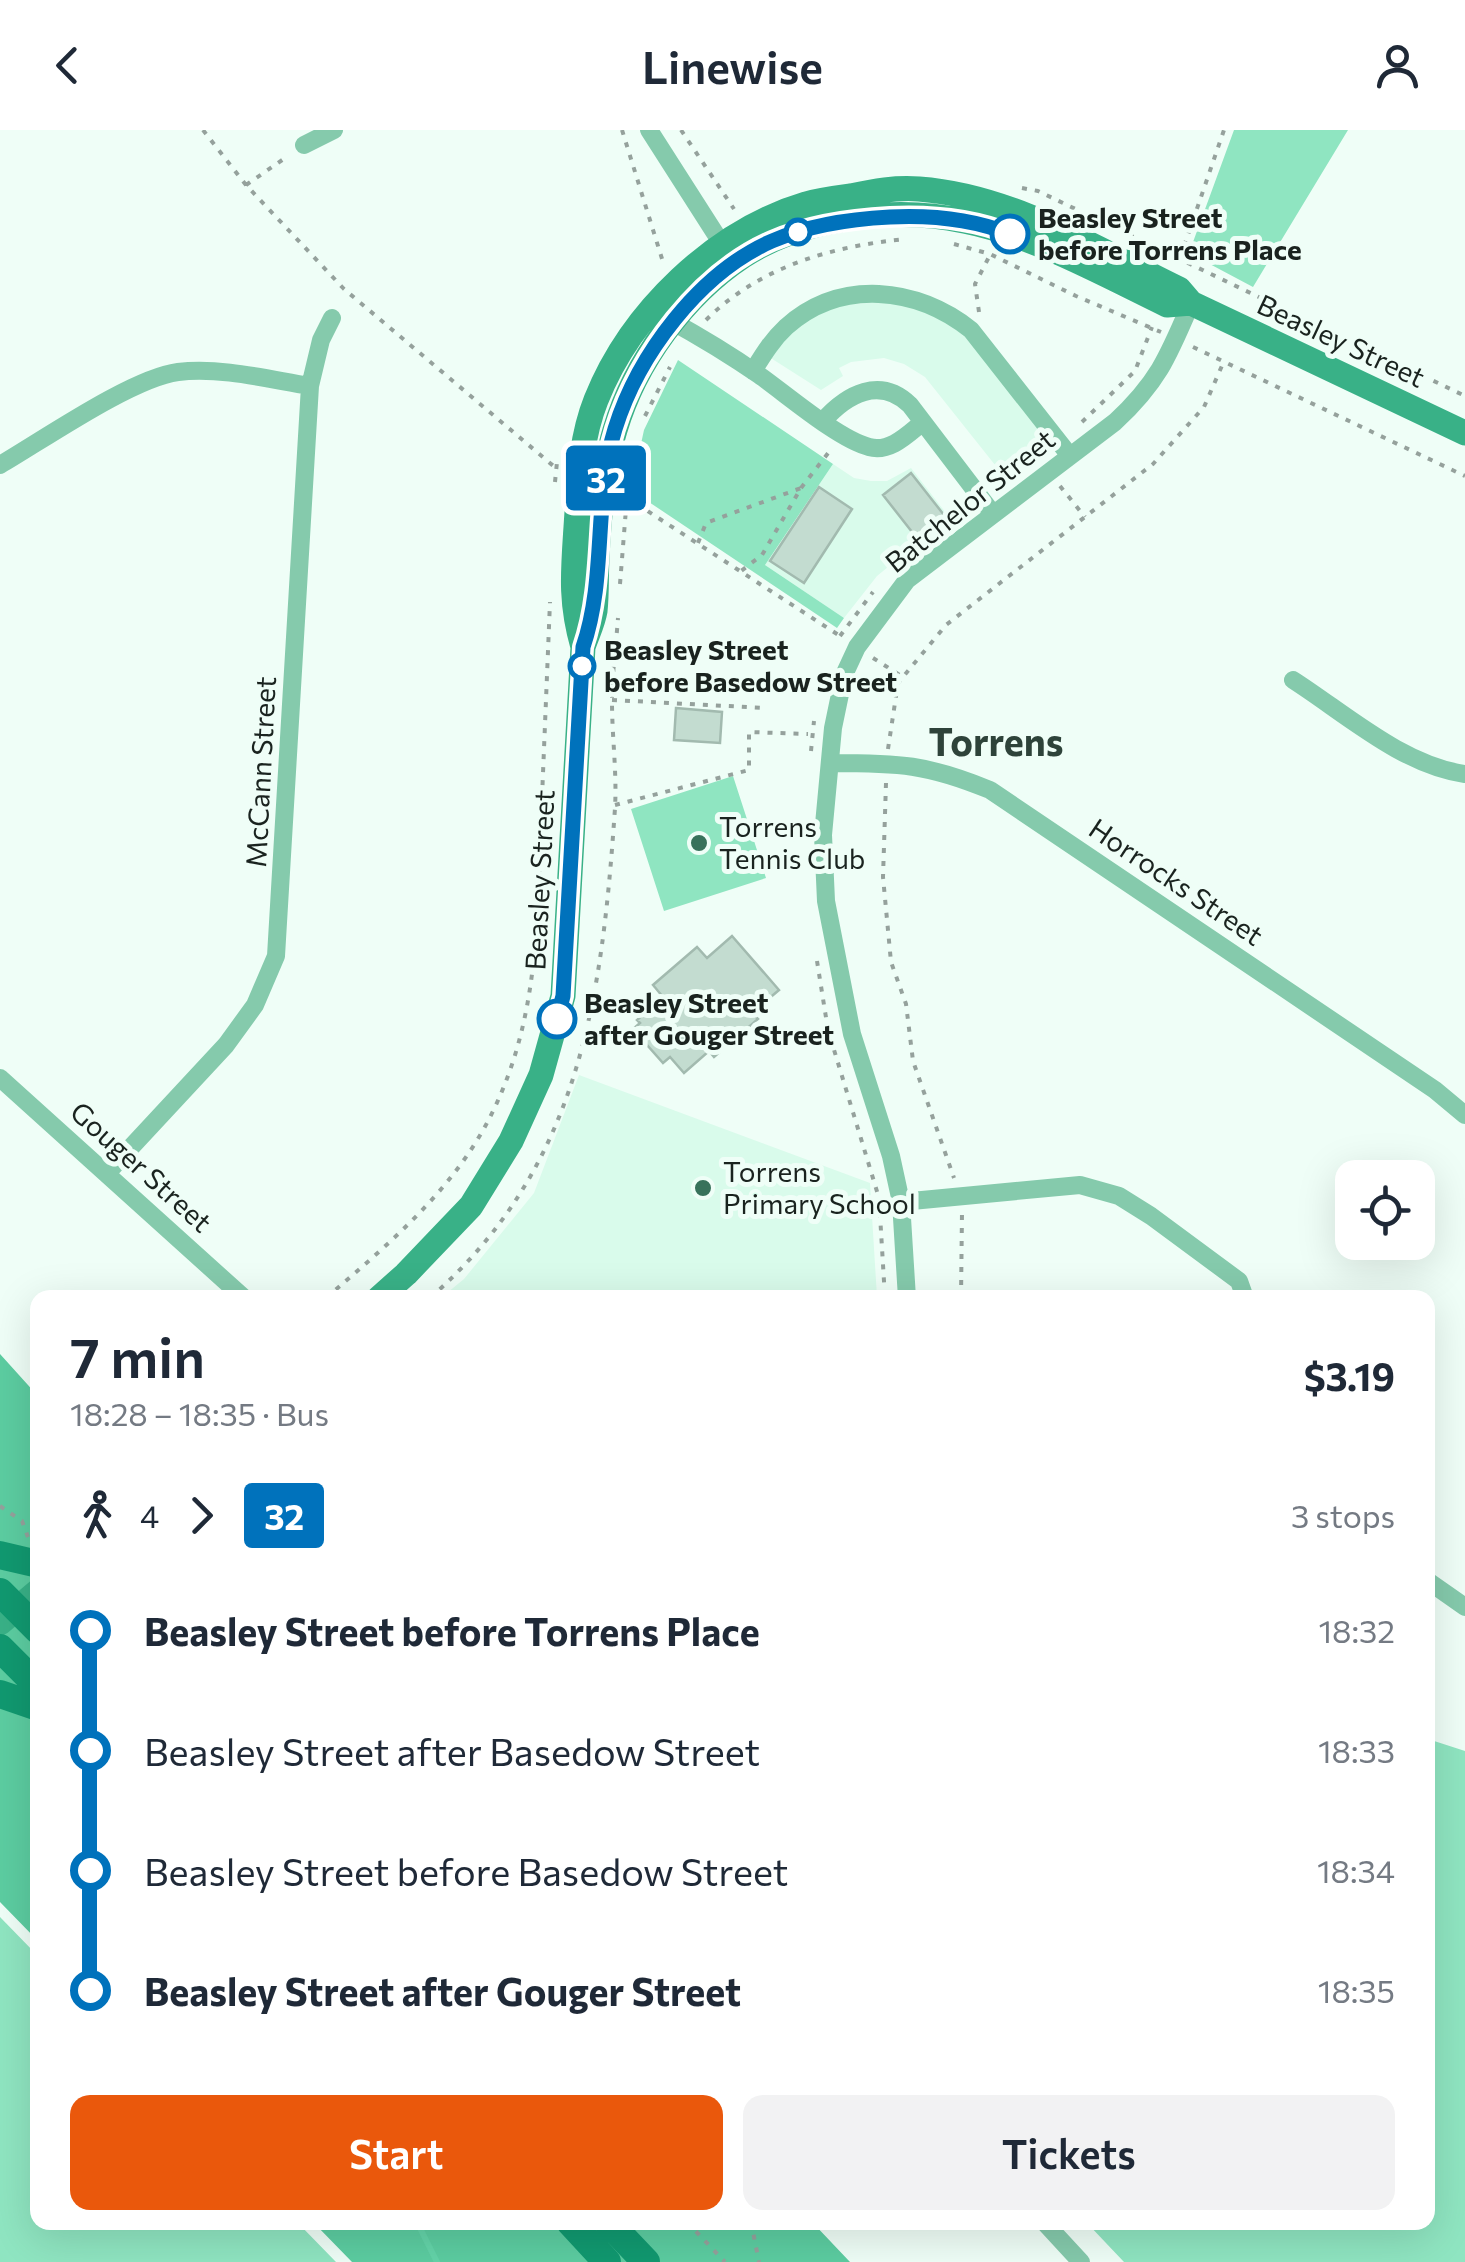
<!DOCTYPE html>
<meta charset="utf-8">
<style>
body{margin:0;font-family:Commissioner,sans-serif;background:#f2f2f3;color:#1f2937;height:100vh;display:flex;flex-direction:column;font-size:38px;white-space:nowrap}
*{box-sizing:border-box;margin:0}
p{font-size:32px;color:#747a83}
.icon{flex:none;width:55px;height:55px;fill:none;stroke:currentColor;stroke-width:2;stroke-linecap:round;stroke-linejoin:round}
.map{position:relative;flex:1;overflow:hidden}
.panel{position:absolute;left:30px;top:1160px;width:1405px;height:940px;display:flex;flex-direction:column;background:#fff;border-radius:20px;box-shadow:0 10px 40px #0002}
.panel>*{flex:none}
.badge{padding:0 20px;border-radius:8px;font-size:35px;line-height:65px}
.tools{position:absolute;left:1335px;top:1030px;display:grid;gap:20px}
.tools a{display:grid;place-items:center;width:100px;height:100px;border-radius:20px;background:#fff;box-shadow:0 10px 40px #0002;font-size:50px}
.map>.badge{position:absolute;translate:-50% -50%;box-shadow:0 0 0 5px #fff}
.legs{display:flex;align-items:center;gap:15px;height:110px;padding:0 40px;font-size:32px}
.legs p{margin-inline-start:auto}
.summary{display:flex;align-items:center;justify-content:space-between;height:170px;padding:0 40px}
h1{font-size:55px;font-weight:600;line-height:75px}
.action{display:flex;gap:20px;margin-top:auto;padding:20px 40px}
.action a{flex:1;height:115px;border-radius:20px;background:#ea580c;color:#fff;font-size:40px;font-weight:600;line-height:115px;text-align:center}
.action a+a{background:#f2f2f3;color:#1f2937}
ul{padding:0 40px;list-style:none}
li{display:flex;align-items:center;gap:35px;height:120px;font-size:38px}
li i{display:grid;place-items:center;width:15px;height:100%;margin:0 12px;background:currentColor}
li i::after{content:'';width:25px;height:25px;margin:-12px;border:8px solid;border-radius:50%;background:#fff}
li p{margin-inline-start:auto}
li:first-child i{background:linear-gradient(#0000 50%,currentColor 0)}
li:last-child i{background:linear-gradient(currentColor 50%,#0000 0)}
header{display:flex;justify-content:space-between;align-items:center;height:130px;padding:0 40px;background:#fff;font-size:45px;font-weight:600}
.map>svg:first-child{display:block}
.built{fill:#d9fbeb}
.green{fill:#8fe5c1}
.forest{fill:#5ccda1}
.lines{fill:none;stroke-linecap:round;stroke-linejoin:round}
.stream{stroke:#64d4a9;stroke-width:6}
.building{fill:#c3dcd0;stroke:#a2baaf;stroke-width:2.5}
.path{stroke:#95a19c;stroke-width:4;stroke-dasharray:5 8;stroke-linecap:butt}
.street{stroke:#85caac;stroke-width:18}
.secondary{stroke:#39b187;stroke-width:25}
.primary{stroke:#119970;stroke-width:28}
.line-1-casing{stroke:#fff;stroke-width:22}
.line-1{stroke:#0072bc;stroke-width:15}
.stop-1-dot{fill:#fff;stroke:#0072bc;stroke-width:5}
.poi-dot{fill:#38725b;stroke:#effef7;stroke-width:4}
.labels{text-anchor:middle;stroke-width:10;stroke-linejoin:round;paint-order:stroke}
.stop-label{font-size:28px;font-weight:bold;fill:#1a231f;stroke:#effef7;text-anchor:start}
.street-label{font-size:28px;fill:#1a231f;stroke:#effef7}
.poi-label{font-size:28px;fill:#1a231f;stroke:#effef7;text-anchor:start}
.district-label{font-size:38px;font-weight:bold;fill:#2e433a;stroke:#effef7}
</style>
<header><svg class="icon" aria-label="back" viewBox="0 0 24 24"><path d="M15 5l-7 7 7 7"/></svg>Linewise<svg class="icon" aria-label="person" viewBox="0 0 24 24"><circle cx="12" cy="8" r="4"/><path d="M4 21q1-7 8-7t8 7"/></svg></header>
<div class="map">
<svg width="1465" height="2132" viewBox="0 0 1465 2132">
<rect width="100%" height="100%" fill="#effef7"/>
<path class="built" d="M908,171L965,201L1050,308L1003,345L925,247L904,234L884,228L851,232L839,238L843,246L821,260L766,225L783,204L829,175Z
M833,334L854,348L871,351H887L911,338L949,387L877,446L844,488L765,435Z
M579,945L870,1053L877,1167H442L464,1149L534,1063Z"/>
<path class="green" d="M1234,0H1348L1253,157L1189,123Z
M678,230L833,334L765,435L844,488L837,498L631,360L644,300Z
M733,646L766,748L664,781L631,679Z
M1428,1609L1465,1621V2132H1124L1087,2093L1428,2092Z
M0,1787L37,1825L38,2092L298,2093L336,2132H0Z"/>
<path class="forest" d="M0,1224L37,1265V1810L0,1772Z
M314,2093H813L850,2132H352Z"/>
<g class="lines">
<path class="stream" d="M417,2092L437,2132"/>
</g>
<path class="building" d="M911,343L944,385L916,407L883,365Z
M819,357L852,379L804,453L770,431Z
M676,578L722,582L720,613L674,610Z
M732,806L779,860L752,883L758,889L714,927L709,921L684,943L670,927L663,933L633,899L640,893L637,890L663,867L653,855L697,817L707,828Z"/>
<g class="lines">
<path class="path" d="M203,0L246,55L344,159L557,339
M622,0L663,132
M681,0L734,79
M246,55L288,26
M1022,58L1038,61L1465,266
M954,114L990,124L1076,166L1161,202
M1180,128L1224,0
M979,182L975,154L990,125
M706,190C759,137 832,116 906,109
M1193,217L1465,346
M645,286L670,237
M1082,292L1135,241L1152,197
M555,352L557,332
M1060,356L1085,387
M801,358L832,318
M626,367L840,506
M698,413L706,393L801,358L762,425L741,441
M620,454L628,354
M840,506L873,462
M873,528L903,547
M612,570L765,578
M888,619L898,553L946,495L1153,334L1204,277L1224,231
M811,621L814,591
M886,653L883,747L891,832L906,874L913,931L954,1048
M615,675L749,640V602L808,604
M817,831L828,900L879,1068L885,1168
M326,1168C384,1118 443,1069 482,1002C538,903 537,803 541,692C544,619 547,545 550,472
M430,1168C581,1036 602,867 615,678C617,643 612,607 612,572C612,544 616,516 618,488
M961,1168L962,1082
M0,1376L22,1391L28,1407
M687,2092L725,2132
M751,2092L759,2132"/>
<path class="street" d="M649,0L729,125
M304,15L334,0
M666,188C697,205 729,224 759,245C786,264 838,309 869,317C890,323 908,304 923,292
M753,241C763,225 772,210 786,197C841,148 917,157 971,200L1070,326
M823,291C847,264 880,246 910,275L993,384
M0,335C43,310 132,248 178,242C221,237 267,249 310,256
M1293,550C1346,584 1402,635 1465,644
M831,633C899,633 927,634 990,660L1435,960L1465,985
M0,948L244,1168
M108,1042L226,915L255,875L276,826L310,256L321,210L332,188
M901,1072L1080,1055L1119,1066L1151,1086L1239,1151L1245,1168
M907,1168L901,1072L891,1026L852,904L826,771L823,705L833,598L844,545L857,517L907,450L1115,292C1158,252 1168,227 1191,173
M1428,1451L1465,1477
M1044,2092L1081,2132"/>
<path class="secondary" d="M583,517C570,472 573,442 576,397C579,354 580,310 596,270C631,182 715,101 806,74C821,70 836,68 851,66C874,61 896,57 919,59C1013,66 1096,119 1179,159L1191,173L1465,303
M379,1168L406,1144L471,1076L511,1011L541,945L563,866L583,517C587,505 593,493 595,481C597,463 596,445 597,428C599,386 603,340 615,300C635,232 684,165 743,126C804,87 895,76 964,91C1031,104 1105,145 1167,175L1191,173
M0,1493L38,1461"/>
<path class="primary" d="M0,1425L38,1434
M0,1462L38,1500
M0,1518L38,1556
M0,1564L38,1577
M570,2092L607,2132
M608,2092L646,2132"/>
</g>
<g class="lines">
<defs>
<path id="line-1" d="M557,889L563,866L583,517C607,447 593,370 615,299C638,225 699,143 772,111C809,95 850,89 890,87C931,85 972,89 1010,104"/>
</defs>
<use href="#line-1" class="line-1-casing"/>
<use href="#line-1" class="line-1"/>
</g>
<g class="stop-1-dot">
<circle cx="798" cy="102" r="12"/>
<circle cx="1010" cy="104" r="18"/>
<circle cx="582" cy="536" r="12"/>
<circle cx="557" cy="889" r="18"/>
</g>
<g class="poi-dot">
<circle cx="699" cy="713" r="10"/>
<circle cx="703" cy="1058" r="10"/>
</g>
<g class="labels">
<g class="stop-label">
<text x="1038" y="98">Beasley Street<tspan x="1038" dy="32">before Torrens Place</tspan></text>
<text x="604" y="530">Beasley Street<tspan x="604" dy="32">before Basedow Street</tspan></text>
<text x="584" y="883">Beasley Street<tspan x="584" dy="32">after Gouger Street</tspan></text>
</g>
<g class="street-label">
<text transform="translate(1341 211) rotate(25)" y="10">Beasley Street</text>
<text transform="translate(970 371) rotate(-39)" y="10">Batchelor Street</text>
<text transform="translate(261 642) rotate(-87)" y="10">McCann Street</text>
<text transform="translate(540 750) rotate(-87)" y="10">Beasley Street</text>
<text transform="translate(1176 752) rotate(34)" y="10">Horrocks Street</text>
<text transform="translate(141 1037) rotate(42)" y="10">Gouger Street</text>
</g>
<g class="poi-label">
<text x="719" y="707">Torrens<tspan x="719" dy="32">Tennis Club</tspan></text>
<text x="723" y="1052">Torrens<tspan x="723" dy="32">Primary School</tspan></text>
</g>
<g class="district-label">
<text x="996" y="626">Torrens</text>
</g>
</g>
</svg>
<div class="tools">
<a><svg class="icon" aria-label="locate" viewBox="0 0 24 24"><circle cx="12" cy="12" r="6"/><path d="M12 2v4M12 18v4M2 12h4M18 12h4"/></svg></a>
</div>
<b class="badge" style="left:606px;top:348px;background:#0072bc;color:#fff">32</b>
<section class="panel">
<div class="summary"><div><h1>7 min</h1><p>18:28 – 18:35 · Bus</p></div><b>$3.19</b></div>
<div class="legs"><svg class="icon" aria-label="walk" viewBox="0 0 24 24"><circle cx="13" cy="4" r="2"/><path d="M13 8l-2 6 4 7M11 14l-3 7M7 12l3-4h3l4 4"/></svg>4<svg class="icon" aria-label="forward" viewBox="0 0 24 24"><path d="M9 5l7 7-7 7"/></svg><b class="badge" style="background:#0072bc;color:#fff">32</b><p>3 stops</p></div>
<ul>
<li><i style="color:#0072bc"></i><b>Beasley Street before Torrens Place</b><p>18:32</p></li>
<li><i style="color:#0072bc"></i><span>Beasley Street after Basedow Street</span><p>18:33</p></li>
<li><i style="color:#0072bc"></i><span>Beasley Street before Basedow Street</span><p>18:34</p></li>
<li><i style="color:#0072bc"></i><b>Beasley Street after Gouger Street</b><p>18:35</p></li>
</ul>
<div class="action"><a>Start</a><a>Tickets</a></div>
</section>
</div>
